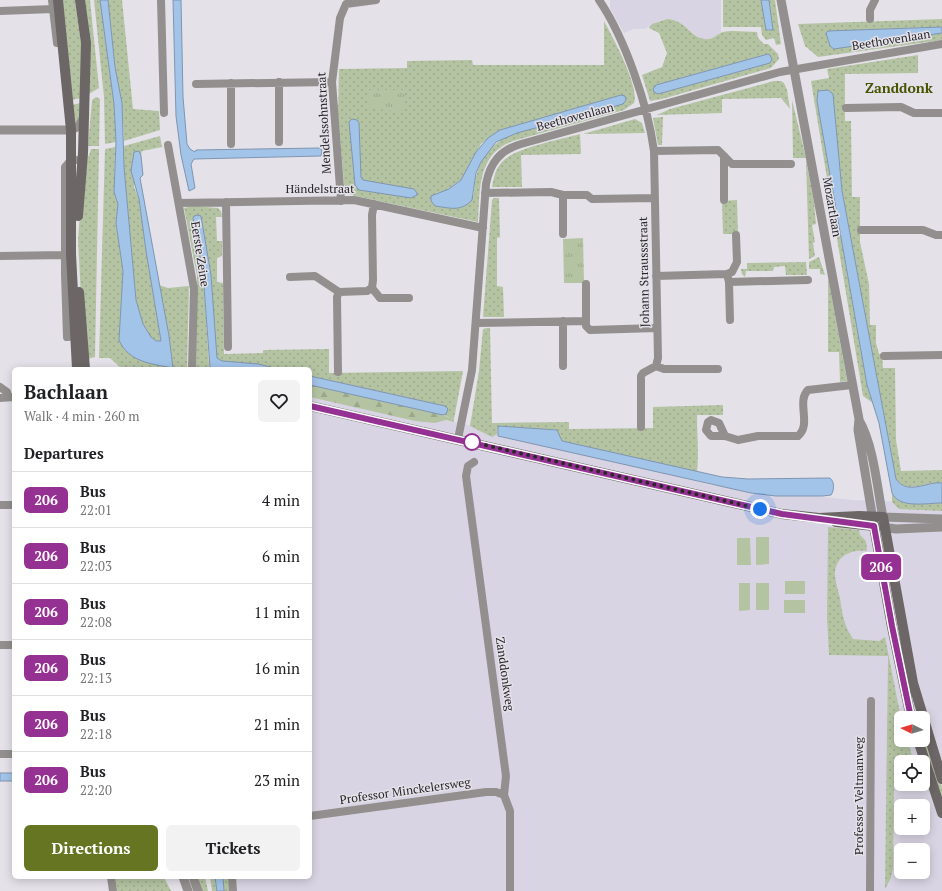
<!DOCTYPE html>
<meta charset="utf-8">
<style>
body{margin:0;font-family:"PT Serif",serif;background:#f2f2f2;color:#202124;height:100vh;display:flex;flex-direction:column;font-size:15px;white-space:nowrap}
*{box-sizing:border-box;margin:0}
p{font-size:13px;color:#757577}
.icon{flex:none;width:22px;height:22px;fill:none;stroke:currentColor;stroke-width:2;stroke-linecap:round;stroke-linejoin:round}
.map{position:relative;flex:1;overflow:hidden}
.sheet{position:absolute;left:12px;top:367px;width:300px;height:512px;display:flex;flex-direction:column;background:#fff;border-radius:6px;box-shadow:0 2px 10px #0003}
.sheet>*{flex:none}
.badge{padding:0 8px;border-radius:6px;font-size:14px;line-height:26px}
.needle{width:26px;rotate:275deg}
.tools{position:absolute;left:894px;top:711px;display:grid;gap:8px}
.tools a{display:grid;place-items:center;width:36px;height:36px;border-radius:6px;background:#fff;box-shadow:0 2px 10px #0003;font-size:20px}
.you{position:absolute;width:20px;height:20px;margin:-10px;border:3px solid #fff;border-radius:50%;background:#1a73e8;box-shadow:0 0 0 6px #1a73e833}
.map>.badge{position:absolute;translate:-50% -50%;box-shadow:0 0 0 2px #fff}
h2{padding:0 12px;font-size:15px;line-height:36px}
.round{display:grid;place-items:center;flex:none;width:42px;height:42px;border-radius:6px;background:#f2f2f2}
.overview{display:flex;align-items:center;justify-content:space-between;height:68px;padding:0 12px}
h1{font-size:19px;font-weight:700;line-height:30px}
.button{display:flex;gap:8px;margin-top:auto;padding:8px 12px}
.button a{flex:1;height:46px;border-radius:6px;background:#667521;color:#fff;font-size:16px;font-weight:700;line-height:46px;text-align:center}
.button a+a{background:#f2f2f2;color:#202124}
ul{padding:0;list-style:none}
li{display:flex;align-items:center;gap:12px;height:56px;padding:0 12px;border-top:1px solid #e0e0e0}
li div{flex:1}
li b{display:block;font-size:15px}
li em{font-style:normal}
li .badge{min-width:44px;font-weight:700;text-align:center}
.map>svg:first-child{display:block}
.built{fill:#d9d4e3;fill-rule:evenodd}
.grass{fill:url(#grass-dots);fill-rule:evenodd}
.forest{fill:url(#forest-firs)}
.park{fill:url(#park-tufts)}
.garden{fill:#b4c4a3}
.water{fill:#a3c4e9;stroke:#7e95b0}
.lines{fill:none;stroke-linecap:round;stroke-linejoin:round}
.minor{stroke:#928f8e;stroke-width:8}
.tertiary{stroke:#928f8e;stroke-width:9}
.secondary{stroke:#6c6766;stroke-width:10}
.line-casing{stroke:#fff;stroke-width:9}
.line{stroke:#953192;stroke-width:6}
.walk{stroke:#28272a;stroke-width:4;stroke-dasharray:0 7.2}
.stop-dot{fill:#fff;stroke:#953192;stroke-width:2}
.labels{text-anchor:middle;stroke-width:3;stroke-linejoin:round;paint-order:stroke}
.street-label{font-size:12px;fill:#28272a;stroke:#e4e1e9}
.quarter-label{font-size:14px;font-weight:bold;fill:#475300;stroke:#e4e1e9}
</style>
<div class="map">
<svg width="942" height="891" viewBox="0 0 942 891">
<defs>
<pattern id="grass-dots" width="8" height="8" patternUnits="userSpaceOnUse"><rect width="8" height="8" fill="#b4c4a3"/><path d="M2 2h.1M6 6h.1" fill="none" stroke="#9ba88c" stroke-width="1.8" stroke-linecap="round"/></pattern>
<pattern id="forest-firs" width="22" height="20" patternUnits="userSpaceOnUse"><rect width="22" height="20" fill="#b4c4a3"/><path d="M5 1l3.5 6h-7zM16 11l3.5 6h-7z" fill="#9ba88c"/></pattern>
<pattern id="park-tufts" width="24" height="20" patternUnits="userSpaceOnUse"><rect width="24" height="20" fill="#b4c4a3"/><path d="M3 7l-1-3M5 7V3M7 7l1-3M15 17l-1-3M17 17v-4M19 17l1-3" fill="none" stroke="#9ba88c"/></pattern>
</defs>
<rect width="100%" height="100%" fill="#e4e1e9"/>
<path class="built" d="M610,0H721V32L712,39L705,40L697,36L679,22L671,19L659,21L645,29H634L624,33L610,8Z
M310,391L492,430L710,485L852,500L942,503V891H225L223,877H310ZM901,718H923V740H901ZM901,762H923V784H901ZM901,806H923V828H901ZM901,850H923V872H901Z"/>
<path class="grass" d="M60,0H75L82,50V98L71,100Z
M81,0H90L99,88L89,94Z
M94,0H100L114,104L116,142L105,144L104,97Z
M108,0H122L133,109L159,111L160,130L124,141L122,103L115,67Z
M723,0H761L766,27L768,31L773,29L769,0H775L781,44L776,45L774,38L766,40L762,35L761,27H723Z
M667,19C686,20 689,36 704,39C713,41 716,34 723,32C733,30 746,32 757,32L758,38L764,44H768L778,54L779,59L771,68L662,99L650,101L642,75L662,67L667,53L659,33L649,28L652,24ZM768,54L770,55V63L658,94L656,85Z
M942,19V27H936L829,31L826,33L830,46L834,49L942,33V40L818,57L805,46L798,24Z
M604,21C612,36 640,87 634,103L624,110L513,141C477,154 480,190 478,222L355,196L347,193L344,184L338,112L339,69L407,68V61L472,60L473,65H604ZM621,95H623L506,137C483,150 475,169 474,195L435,193L444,192L461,180L481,144L500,130Z
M918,55V73L845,74V121H851L852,197H860V242L869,284L870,325H876V343L879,354H882L883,368H895L896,440L901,471L942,470V483C927,481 908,495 896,479L842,191L833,94L817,93V101L867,385L873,403L863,396L811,81L829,78L827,69Z
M774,81H781L784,83L787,90L790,109L781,98L722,99V113L657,115L670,109Z
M96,97L100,99L99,146H88L92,100Z
M792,100L806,158H793Z
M81,103L79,116L76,123L73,124L71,105Z
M663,117L662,145H658L653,118Z
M635,119L642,123L645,133L583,134Z
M580,134L581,154L521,155L522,187H492C494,176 496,167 504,160C516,148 562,139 580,134Z
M160,136L162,147L142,151L141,156L138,151L134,187L139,199L146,251L161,341H156L151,337L143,324L136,300L124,167V146Z
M115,147L114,192L118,204L116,223L123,271L119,340L173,368L169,336L159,285L168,288L189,286L187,369H122L110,358H99L105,149Z
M91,149H99L95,357L87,359L82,316L78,240L84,156H89Z
M806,160L814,202L816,224L812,225L815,242L813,243L815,256L809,259Z
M494,198H499L500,237L497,238V286L503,287L504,317H483L492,200Z
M737,200L738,234H723L722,201Z
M193,206L218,208L221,211L222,217H216L217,241H222V256L217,258V282L223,283L224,354L263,353V350L329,349V373L463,371L454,419L443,415H445V406L310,376V369H278L258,364L219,361L216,356L211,275L201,216L193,218L203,273L209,364L211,369H196L197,276L184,208Z
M819,257L825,275L820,274V269H809V262Z
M806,262L807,275H786L785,266L774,267L773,271H746L745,277L742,274L741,269H747V263Z
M828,276L847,381L840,382L839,352H828Z
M487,328H490L492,423L569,422V429L653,428V407L723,405V415H697C697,435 699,452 697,472L562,441L557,430L498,426L497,434L492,437L470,426L479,371L483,329Z
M892,493C899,509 927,503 942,503V511L899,509L892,502Z
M828,527L859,530L860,535L866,541L867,551C852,549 836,555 835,573C835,581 838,590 840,598C842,613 844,626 853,639L879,641L885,637L901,718V740H907L914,762H901V774L894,781L893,867L891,878L885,889L888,656L829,655L827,618Z
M923,728L942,787V801L923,740Z
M115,877H164L171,891H117Z
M198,877H205L208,891H201Z
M210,877H215L217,891H212Z
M223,877H228L230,891H224Z"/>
<path class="forest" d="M310,385L439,414L454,419V422L446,420L435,423L415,421L310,397Z"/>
<path class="park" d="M368,90H405V112L368,108Z
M583,238L584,283H564L563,239Z"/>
<path class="garden" d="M756,537H769V564L756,565Z
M737,538H750L751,565H737Z
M785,581H805V594H785Z
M739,583H750V610L739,611Z
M756,583H769V610H756Z
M784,600H805V613H784Z"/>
<path class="water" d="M100,0H108L115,67L122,103L124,167L136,300L143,324L151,337L156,341H161L146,251L139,199L131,171L134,152L139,151L141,156L143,175L140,178L169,336L173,368C152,364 128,362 119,340L123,271L116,223L118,204L114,192L116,142L114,104Z
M173,0H181L183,97L187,144L190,149L195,152L196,150L319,148L322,150L321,156L194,159L191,164L195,188L189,191L181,155L176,116Z
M761,0H769L773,30H766Z
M942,27V33L834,49L830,46L826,33L828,31Z
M768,54L770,55L772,59L770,63L658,94L654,92L653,89L656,85Z
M828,90L833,94L842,191L896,479C908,496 927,481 942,483V503C927,503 899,509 892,493L879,423L867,385L817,101L818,91Z
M621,95L625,96L626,100L623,104L517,133L496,142L481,162L476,173L472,200C461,212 450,208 435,206L431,201V196L449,189L461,180L476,152L488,138L500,130Z
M352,119L357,120L359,123L361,177L363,180L414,189L417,193V195L411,198L359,190L355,185L349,122Z
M198,215L201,216L211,275L217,358L222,361L258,364L278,369H211L210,367L203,273L193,218L194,216Z
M310,376L445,406L448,409L446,414L443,415L310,385Z
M498,426L557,430L562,441L722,477L748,479L830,478C835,482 834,491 831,495L823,496H776L751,493L498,436Z
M0,773H14V781H0Z
M215,877H223L224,891H217Z"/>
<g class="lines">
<path class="minor" d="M52,0L57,43
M161,0L164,113
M599,0C625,38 648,106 654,151L658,358L656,366L643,373L641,376V427
M0,11L53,9
M870,19V10L875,0
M279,82V142
M231,83V144
M196,84L332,82
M846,108L901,107L914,113H942
M168,145L194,289L192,369
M654,151L718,150L732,164H791
M724,156V200
M76,160H71L65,167V274L67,337L81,336
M485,193L551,192L563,195H587L592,199L655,198
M563,195V234
M341,201L332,82L340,18L346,4L376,0
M226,202L228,347
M179,203L354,200L483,228
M861,230H923L936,235H942
M0,256L65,255
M727,274L732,272L737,262L736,235
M656,276L727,274L729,282L730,320
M290,277L315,276L339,292
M729,282L808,280
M586,284V326L590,330L657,328
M372,288L380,298H409
M339,292L367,291L372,288L373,280L372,215L374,204
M563,321V366
M476,323L586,321
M884,356L942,355
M656,366L664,369H718
M338,372L337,297L339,292
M0,387L7,392L8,397
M0,398L14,397
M725,436L719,423L711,420L708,422L706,430L711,436H725L738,440L758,436H798C812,425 796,401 808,390L852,385
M458,439L472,370L486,184C490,163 500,150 521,144L780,72L942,44
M474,462L468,466L466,476L506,776L504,795L510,811V891
M0,505H14
M0,645H14
M0,754H14
M310,816L486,792H496L504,795
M111,877L113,891
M232,877L233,891
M870,891L871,701"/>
<path class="tertiary" d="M781,0L859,419L858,430L874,526L896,529L942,527
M0,130H71L79,126L84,117
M859,420C874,446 877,488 883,517L942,519
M183,877L188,891
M193,877L198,891"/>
<path class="secondary" d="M58,0L71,130V254L77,369
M78,216L83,153L86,43L80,0
M79,292L85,369
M310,406L782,514L819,518L859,516L883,517L913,683L942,779
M836,522L874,526L892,627L911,718
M918,740L942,813"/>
</g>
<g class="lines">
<defs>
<path id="line" d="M310,406L782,514L874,526L892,626L911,718"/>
</defs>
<use href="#line" class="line-casing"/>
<use href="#line" class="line"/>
<path class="walk" d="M472,442L760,509"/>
</g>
<circle class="stop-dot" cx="472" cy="442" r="8"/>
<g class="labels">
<g class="street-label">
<text transform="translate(891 40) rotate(-9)" y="4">Beethovenlaan</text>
<text transform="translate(575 117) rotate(-15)" y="4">Beethovenlaan</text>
<text transform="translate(324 123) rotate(-93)" y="4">Mendelssohnstraat</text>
<text x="320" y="193">Händelstraat</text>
<text transform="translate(832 207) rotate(80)" y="4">Mozartlaan</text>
<text transform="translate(200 254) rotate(81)" y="4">Eerste Zeine</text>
<text transform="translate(644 272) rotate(-91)" y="4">Johann Straussstraat</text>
<text transform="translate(505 674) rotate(82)" y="4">Zanddonkweg</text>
<text transform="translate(405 791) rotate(-8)" y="4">Professor Minckelersweg</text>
<text transform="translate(859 796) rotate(-90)" y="4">Professor Veltmanweg</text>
</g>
<g class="quarter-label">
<text x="899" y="93">Zanddonk</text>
</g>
</g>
</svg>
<div class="tools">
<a><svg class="needle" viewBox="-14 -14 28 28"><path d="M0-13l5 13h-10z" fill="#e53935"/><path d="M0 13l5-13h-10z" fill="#757577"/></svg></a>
<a><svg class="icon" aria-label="locate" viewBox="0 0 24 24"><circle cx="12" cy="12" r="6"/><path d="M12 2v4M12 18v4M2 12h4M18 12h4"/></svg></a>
<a>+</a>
<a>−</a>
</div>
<div class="you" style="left:760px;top:509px"></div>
<b class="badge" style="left:881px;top:567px;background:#953192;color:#fff">206</b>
<section class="sheet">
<div class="overview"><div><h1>Bachlaan</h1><p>Walk · 4 min · 260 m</p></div><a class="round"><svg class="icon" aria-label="heart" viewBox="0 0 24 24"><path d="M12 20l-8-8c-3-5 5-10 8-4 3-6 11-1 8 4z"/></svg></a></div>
<h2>Departures</h2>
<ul>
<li><span class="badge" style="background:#953192;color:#fff">206</span><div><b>Bus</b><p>22:01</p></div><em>4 min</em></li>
<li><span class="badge" style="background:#953192;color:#fff">206</span><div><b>Bus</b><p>22:03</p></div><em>6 min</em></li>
<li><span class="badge" style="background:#953192;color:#fff">206</span><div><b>Bus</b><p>22:08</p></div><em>11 min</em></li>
<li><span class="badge" style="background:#953192;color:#fff">206</span><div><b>Bus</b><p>22:13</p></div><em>16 min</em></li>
<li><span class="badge" style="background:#953192;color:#fff">206</span><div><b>Bus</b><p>22:18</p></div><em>21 min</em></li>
<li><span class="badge" style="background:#953192;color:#fff">206</span><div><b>Bus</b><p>22:20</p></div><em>23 min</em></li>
</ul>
<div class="button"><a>Directions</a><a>Tickets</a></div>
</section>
</div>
